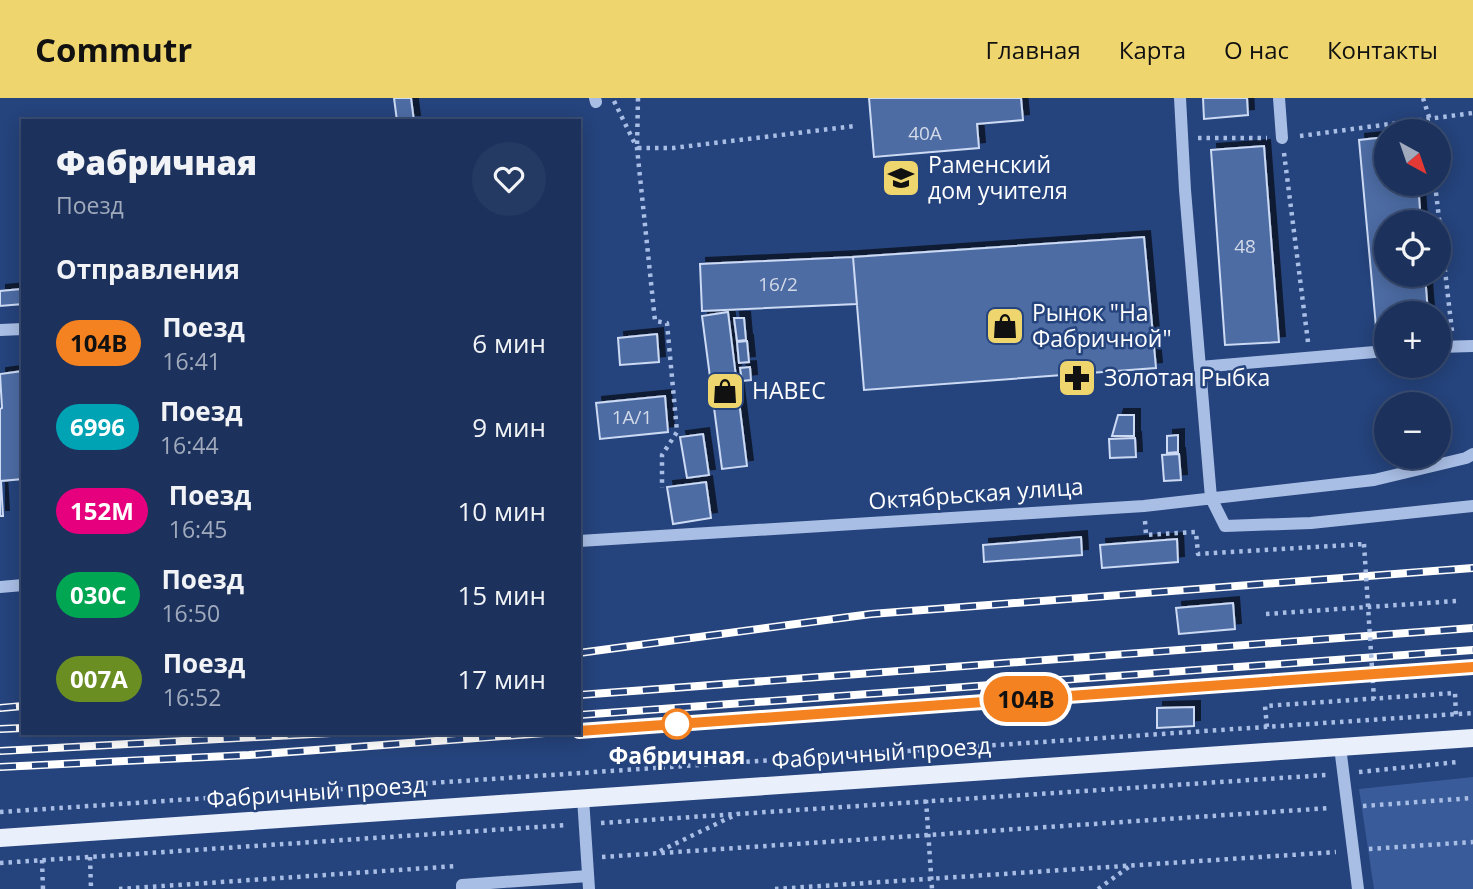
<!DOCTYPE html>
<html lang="ru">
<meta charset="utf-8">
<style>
body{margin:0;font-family:"Open Sans",sans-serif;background:#253a63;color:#f1f3f6;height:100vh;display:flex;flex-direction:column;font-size:26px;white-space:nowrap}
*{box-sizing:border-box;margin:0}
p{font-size:23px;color:#a0aabc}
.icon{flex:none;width:38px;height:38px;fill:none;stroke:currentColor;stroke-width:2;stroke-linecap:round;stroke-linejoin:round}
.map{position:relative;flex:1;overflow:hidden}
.side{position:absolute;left:21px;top:21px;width:560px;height:616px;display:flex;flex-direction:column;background:#1c325d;border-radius:0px;box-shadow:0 4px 18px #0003,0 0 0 2px #3a4d72}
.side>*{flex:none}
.badge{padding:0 14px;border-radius:23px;font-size:24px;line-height:46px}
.needle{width:46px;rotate:140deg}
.tools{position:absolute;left:1374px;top:21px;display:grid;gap:14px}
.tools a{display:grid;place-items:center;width:77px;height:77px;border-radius:50%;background:#1c325d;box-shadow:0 4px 18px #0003,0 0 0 2px #3a4d72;font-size:35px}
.map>.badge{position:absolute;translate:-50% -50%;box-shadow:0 0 0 4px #fff}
h2{padding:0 35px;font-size:26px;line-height:63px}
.round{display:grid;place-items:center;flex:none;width:74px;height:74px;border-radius:37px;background:#253a63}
.head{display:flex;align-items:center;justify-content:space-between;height:119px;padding:0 35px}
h1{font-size:33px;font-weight:800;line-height:52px}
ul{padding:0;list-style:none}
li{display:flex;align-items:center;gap:21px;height:84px;padding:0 35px}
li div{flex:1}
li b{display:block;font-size:26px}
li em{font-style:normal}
li .badge{min-width:77px;font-weight:700;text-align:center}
header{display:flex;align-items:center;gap:42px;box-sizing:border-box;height:98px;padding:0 35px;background:#eed56e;color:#111}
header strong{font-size:33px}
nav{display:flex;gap:38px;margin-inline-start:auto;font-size:24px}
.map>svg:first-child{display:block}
.green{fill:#395b99}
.building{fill:#4e6ca4;stroke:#ccdaf4;stroke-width:2;filter:url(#shadow)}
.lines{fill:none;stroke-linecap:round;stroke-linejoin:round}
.path{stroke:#a9bee5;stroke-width:4.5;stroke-dasharray:3.5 5;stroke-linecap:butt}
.minor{stroke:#a9bee5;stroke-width:12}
.major{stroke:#eaeffc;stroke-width:18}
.rail-casing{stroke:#fff;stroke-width:8}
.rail{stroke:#25437c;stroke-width:5;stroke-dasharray:16;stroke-linecap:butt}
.path-bridge{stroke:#a9bee5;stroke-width:4.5;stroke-dasharray:3.5 5;stroke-linecap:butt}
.line-casing{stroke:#fff;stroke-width:16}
.line{stroke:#f58220;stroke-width:10}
.stop-dot{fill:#fff;stroke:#f58220;stroke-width:3.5}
.labels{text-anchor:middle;stroke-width:5;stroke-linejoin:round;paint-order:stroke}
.number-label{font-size:19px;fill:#d3dae8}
.poi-label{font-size:23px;fill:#fff;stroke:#25437c;text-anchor:start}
.street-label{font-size:23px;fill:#fff;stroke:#25437c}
.stop-label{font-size:23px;font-weight:bold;fill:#fff;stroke:#25437c}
</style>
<header>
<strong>Commutr</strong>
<nav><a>Главная</a><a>Карта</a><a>О нас</a><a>Контакты</a></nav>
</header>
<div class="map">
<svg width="1473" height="791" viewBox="0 0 1473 791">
<defs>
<filter id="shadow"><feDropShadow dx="6" dy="-6" stdDeviation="0" flood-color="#0009"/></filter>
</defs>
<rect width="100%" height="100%" fill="#25437c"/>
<path class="green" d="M1473,679V791H1374L1359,691Z"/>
<path class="building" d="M394,0H411L414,23H397Z
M869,0H1021L1023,22L977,26L979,50L874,59Z
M1203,0H1247L1248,17L1204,21Z
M1386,39V86H1418L1421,124H1386V177H1425L1428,215H1386V239L1377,240L1359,42Z
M1264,48L1279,244L1225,247L1211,52Z
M1144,139L1156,270L864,292L853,159Z
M853,159L857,206L702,213L700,166Z
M21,191L23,206L0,208V193Z
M728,214L747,368L722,371L702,218Z
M734,220H744L746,242L737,243Z
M657,236L659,264L620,267L618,240Z
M747,243L749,264L739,265L737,244Z
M750,269L751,282L742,283L740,270Z
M23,273V381L1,383L3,418H0V311L2,310L0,276Z
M665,298L668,334L600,341L596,305Z
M1118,317H1134V338H1112Z
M703,336L709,377L687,380L680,339Z
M1178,337V354L1167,355V338Z
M1135,340L1136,359L1110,360L1109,341Z
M1179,356L1181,382L1164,383L1162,357Z
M706,384L711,420L673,426L667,389Z
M1081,439L1082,457L984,464L983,447Z
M1177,441L1178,464L1102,470L1100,447Z
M1233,505L1235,531L1179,536L1176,510Z
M1194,609V628L1157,630V610Z"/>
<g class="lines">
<path class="path" d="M638,0L637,50H673L855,28
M1423,0L1429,19V33
M614,3L637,50L655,223L667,225L677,334L662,357V390
M1300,38L1473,15
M1198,40H1267
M1284,55L1308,244
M1435,86L1452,233
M1145,423L1146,437L1196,434L1198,456L1364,446
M1266,516L1456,503
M1267,629L1265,608L1455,595L1456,619
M1359,674L1458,664
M926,702L932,791
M1363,708L1473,700
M0,714L1473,615
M601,725L1326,677
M1369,751L1473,744
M660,753L737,716
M90,759L91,791
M602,759L1330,710
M42,762L43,791
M0,765L568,727
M119,791L457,768
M775,791L1336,754
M1098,791L1130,768"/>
<path class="minor" d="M595,0L596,4
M1180,0L1185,92L1211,400L1225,428L1311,425L1473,408
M1279,0L1282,40
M0,232L23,231
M1438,249L1473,248
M1200,269L1386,253
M579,443L1144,408L1374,382L1466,360L1473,356
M0,489L23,487
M1340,649L1358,791
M583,700L589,791
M462,791V787L588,778"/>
<path class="major" d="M0,740L1473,640"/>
<defs>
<path id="rail" d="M579,555L871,516L1473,470
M579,597L1473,530
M0,610L23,608
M579,617L1473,552
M0,631L23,630
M579,633L1473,569
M0,653L331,635
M0,669L249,657L545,635"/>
</defs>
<use href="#rail" class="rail-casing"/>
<use href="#rail" class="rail"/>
<path class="path-bridge" d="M1364,446L1374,601"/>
</g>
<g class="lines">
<defs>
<path id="line" d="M579,633L1473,569"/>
</defs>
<use href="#line" class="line-casing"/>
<use href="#line" class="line"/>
</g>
<defs>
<symbol id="university-square" viewBox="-11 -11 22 22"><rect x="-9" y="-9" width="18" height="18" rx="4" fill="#eed56e" stroke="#25437c"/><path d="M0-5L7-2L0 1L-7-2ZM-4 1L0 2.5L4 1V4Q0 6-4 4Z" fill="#111"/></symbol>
<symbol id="shop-square" viewBox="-11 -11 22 22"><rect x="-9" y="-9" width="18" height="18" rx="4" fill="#eed56e" stroke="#25437c"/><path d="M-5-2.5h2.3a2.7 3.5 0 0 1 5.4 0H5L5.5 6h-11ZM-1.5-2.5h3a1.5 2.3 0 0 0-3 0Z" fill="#111"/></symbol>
<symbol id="pharmacy-square" viewBox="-11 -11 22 22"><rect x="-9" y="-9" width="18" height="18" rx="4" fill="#eed56e" stroke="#25437c"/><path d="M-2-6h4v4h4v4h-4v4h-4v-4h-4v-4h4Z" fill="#111"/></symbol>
</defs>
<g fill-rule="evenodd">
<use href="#university-square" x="879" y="58" width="44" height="44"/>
<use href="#shop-square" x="983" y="206" width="44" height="44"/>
<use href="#pharmacy-square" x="1055" y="258" width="44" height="44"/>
<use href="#shop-square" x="703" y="271" width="44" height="44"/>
</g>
<circle class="stop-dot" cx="677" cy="626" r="14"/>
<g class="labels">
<g class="number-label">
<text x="925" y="42">40А</text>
<text x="1245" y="155">48</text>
<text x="778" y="193">16/2</text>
<text x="632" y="326">1А/1</text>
</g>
<g class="poi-label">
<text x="928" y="75">Раменский<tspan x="928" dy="26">дом учителя</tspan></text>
<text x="1032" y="223">Рынок "На<tspan x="1032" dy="26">Фабричной"</tspan></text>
<text x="1104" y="288">Золотая Рыбка</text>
<text x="752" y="301">НАВЕС</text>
</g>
<g class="street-label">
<text transform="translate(976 396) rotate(-4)" y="8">Октябрьская улица</text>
<text transform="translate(881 655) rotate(-4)" y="8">Фабричный проезд</text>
<text transform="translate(316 694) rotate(-4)" y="8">Фабричный проезд</text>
</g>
<g class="stop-label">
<text x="677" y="666">Фабричная</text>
</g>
</g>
</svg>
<div class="tools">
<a><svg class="needle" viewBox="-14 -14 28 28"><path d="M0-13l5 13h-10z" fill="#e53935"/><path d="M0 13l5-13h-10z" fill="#a0aabc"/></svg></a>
<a><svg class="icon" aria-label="locate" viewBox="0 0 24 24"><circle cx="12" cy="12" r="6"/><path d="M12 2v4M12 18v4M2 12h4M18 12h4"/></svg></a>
<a>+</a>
<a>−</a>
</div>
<b class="badge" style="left:1026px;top:601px;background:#f58220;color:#111">104В</b>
<section class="side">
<div class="head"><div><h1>Фабричная</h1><p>Поезд</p></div><a class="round"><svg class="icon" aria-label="heart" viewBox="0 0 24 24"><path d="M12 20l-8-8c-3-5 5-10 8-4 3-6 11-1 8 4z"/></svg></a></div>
<h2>Отправления</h2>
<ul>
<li><span class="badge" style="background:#f58220;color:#111">104В</span><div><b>Поезд</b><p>16:41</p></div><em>6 мин</em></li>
<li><span class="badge" style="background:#00a3b4;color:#fff">6996</span><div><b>Поезд</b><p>16:44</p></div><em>9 мин</em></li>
<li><span class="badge" style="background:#e6007e;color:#fff">152М</span><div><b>Поезд</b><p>16:45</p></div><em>10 мин</em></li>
<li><span class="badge" style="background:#00a651;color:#fff">030C</span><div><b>Поезд</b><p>16:50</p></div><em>15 мин</em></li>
<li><span class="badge" style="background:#6b8e23;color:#fff">007А</span><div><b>Поезд</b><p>16:52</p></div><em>17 мин</em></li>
</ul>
</section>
</div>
